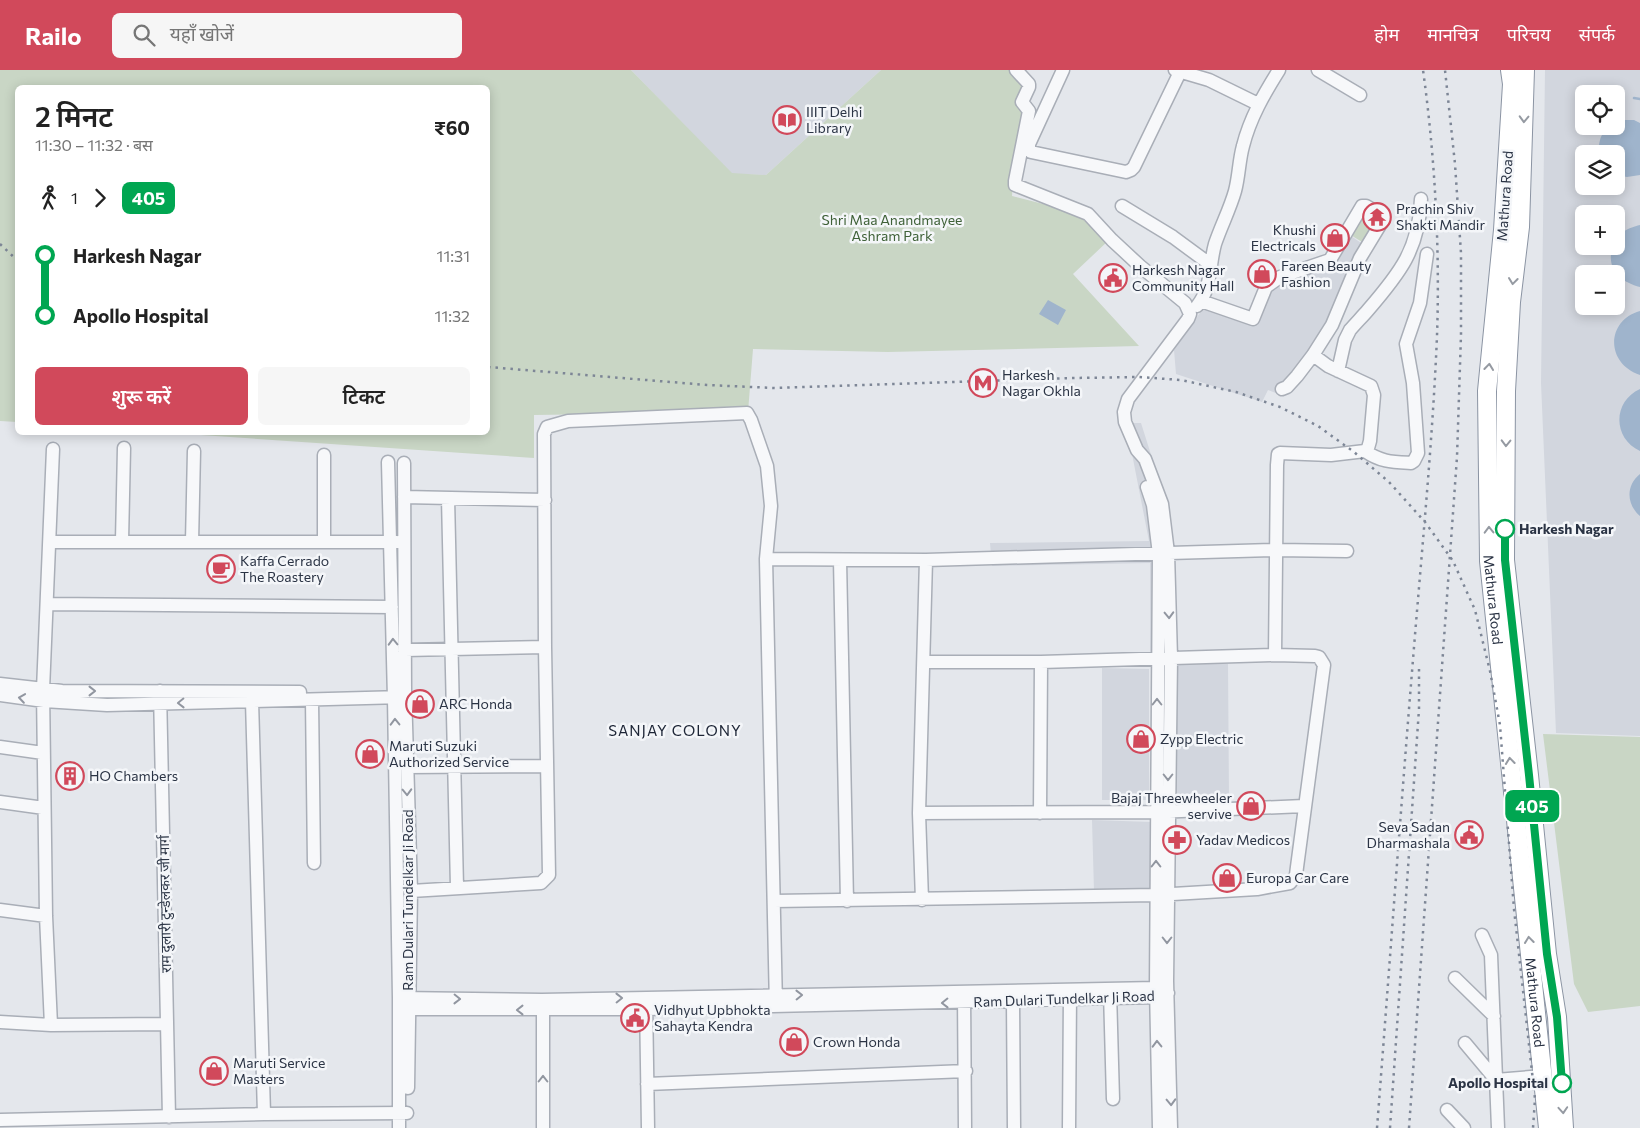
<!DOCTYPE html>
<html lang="hi">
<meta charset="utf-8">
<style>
body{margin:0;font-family:Commissioner,"Noto Sans Devanagari",sans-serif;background:#f6f6f6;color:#222;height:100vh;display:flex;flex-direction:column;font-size:19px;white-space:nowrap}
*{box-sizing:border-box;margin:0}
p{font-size:16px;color:#767676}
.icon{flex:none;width:28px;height:28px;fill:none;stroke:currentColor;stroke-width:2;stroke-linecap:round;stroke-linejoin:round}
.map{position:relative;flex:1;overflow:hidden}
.side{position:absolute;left:15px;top:15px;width:475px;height:350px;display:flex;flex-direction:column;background:#fff;border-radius:8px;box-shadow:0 2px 12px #0003}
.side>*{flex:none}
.badge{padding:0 10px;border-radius:8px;font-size:18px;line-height:32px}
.tools{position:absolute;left:1575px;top:15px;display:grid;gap:10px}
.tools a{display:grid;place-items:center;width:50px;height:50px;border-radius:8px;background:#fff;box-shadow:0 2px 12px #0003;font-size:25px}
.map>.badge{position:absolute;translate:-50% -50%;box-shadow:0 0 0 2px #fff}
.legs{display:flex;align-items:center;gap:8px;height:55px;padding:0 20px;font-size:16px}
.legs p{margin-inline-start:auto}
.overview{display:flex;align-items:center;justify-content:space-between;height:85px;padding:0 20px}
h1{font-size:28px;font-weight:600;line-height:38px}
.cta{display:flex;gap:10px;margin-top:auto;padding:10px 20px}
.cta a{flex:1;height:58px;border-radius:8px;background:#d1495b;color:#fff;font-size:20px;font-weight:600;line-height:58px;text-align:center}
.cta a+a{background:#f6f6f6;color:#222}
ul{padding:0 20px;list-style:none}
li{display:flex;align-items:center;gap:18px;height:60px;font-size:19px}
li i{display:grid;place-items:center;width:8px;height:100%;margin:0 6px;background:currentColor}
li i::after{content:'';width:12px;height:12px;margin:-6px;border:4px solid;border-radius:50%;background:#fff}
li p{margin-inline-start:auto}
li:first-child i{background:linear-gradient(#0000 50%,currentColor 0)}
li:last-child i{background:linear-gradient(currentColor 50%,#0000 0)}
header{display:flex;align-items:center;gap:30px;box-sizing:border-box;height:70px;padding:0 25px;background:#d1495b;color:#fff}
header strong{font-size:24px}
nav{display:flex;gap:28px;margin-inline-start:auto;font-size:18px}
.search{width:350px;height:45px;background:#f6f6f6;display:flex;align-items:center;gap:12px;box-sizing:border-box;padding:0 18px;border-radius:8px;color:#767676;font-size:19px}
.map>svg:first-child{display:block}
.built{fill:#d2d6de;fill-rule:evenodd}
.green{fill:#c9d6c5}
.water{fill:#9fb4cc}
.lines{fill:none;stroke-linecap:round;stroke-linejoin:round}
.stream{stroke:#9fb4cc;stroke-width:2.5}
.minor-casing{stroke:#a9aeb7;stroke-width:15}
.highway-casing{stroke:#8b94a3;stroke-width:20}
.minor{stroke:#f7f8fa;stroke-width:12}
.highway{stroke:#fff;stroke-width:18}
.rail{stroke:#7d8696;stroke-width:2.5;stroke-dasharray:2.5 5;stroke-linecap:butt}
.oneway{stroke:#959aa2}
.oneway2{stroke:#9196a0}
.line-1-casing{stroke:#fff;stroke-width:11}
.line-1{stroke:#00a651;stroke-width:8}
.stop-1-dot{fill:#fff;stroke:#00a651;stroke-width:2.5}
.labels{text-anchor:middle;stroke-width:5;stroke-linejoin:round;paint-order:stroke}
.poi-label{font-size:14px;fill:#2b3445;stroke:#f4f6f9;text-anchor:start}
.street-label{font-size:14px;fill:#2b3445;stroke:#f4f6f9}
.park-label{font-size:14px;fill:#3f6138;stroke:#f4f6f9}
.stop-label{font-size:14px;font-weight:bold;fill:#2b3445;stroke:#f4f6f9;text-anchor:start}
.neighbourhood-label{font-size:15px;letter-spacing:1px;fill:#1d2536;stroke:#f4f6f9}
</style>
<header>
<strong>Railo</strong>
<div class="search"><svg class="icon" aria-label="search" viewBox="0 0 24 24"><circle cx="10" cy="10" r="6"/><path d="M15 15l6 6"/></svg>यहाँ खोजें</div>
<nav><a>होम</a><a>मानचित्र</a><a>परिचय</a><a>संपर्क</a></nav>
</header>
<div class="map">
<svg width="1640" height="1058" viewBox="0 0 1640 1058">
<rect width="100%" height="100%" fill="#e4e7ec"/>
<path class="built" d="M631,0H881L766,105L732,104Z
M1545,0H1640V666L1556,663L1541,313ZM1584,24H1616V56H1584ZM1584,84H1616V116H1584ZM1584,144H1616V176H1584ZM1584,204H1616V236H1584Z
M1348,164L1367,177L1336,255L1283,326L1268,320L1262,332L1176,304L1174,280L1204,237L1256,253L1269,219L1282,211L1331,192Z
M1126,353H1141L1166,432L1175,586H1150V493L992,496L990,473L1149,471Z
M1175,594H1228L1229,728H1177Z
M1102,598L1149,599V730H1102Z
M1092,750L1152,752L1151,821H1094Z"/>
<path class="green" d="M0,0H631L732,103L766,105L881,0H1015L1028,11L1013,110L1012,126L1086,145L1109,170L1073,204L1139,276L888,282L753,279L748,342L534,345V388L171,363L488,362V18H18L17,352L0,351Z
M1365,140L1379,147L1367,175L1349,164Z
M1543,664L1640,667V936L1588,942L1574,914Z"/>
<path class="water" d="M1624,50H1634L1640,53V105L1627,107L1616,105V84H1599C1598,71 1602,56 1616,56V52Z
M1640,155V217C1620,212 1605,198 1613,176H1616C1616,163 1628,158 1640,155Z
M1048,230L1066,240L1058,255L1039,244Z
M1640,241V305C1606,294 1605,251 1640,241Z
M1640,319V381C1612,368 1613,331 1640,319Z
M1640,404V446C1626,434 1626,415 1640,404Z"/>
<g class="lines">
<path class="stream" d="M1634,28L1640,29"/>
<defs>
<path id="minor" d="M1016,0L1029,14V17L1022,32L1029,41L1015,111V115L1088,144L1112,170L1140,196L1185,233L1190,244L1188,249L1128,329L1124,342L1125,352L1137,380L1145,389L1162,434L1168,483L1171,588L1167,911L1171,1058
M1063,0L1029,74V78L1031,82L1126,102L1131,100L1134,97L1180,2
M1175,0L1209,10L1258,34
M1318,0L1360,25
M1122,136L1173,167L1211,195
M1201,231L1253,249L1266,217L1280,207L1330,190L1362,136H1366L1383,146V150L1360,188L1332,255L1313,285L1297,306L1287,317L1282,319
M1197,236C1212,218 1209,195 1215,174C1221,156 1230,139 1235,121C1239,106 1239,90 1243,76C1250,48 1264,24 1279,0
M1338,301L1345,270L1350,260C1356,253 1362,247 1368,240C1400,203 1419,179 1421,129
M1365,381C1381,392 1392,392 1411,393L1414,391L1418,383L1413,313L1406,274L1420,233L1427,184
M388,392L394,628L399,928V1058
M404,393L405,621L411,821L408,1018
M1147,417L1153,435L1159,484L1156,918L1159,1058
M404,427L545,430
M448,428L457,817
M122,471L124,378
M50,472H397
M192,472L194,381
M324,472V385
M766,489L926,490L1276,480L1347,481
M840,490L847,831
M47,534L392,537
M405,580L545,577
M1275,585L1277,395L1278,384L1280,383L1331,385L1365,381L1368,378L1370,371L1374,325L1371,316L1328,296L1313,285
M0,614L62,621L300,622
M160,621L169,1047
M0,625L44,631L107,635L403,627
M312,630L314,793
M252,631L264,1044
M0,677L43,683
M407,697L547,696
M0,732L44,738
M919,743L1157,742L1304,736
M1040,743L1041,592
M411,821L541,813L549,805L545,577L544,364L547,357L568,351L747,343L751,350L767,396L771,436L766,489L776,936
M922,830L919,743L926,490
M774,831L1156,825L1257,819L1290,813L1296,805L1297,797L1324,595L1319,587L1315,586L1275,585L1041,592H924
M0,840L46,846
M1482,865L1491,885L1498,1058
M1455,908L1494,946
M1110,922L1113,1029
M964,924L965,1058
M399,928L542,930L1156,918L1168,923
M646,930L648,1058
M1013,931L1014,1058
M543,933V1058
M399,939H647L1156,927L1168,923
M0,952L51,955L167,954
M51,955L46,846L43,620L53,379
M1465,973L1496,1010L1543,1006
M647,1014L966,1001
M1447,1040L1464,1058
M0,1050L264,1044L407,1043
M1069,1058L1070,923"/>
<g id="highway">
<path id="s1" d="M1510,0L1512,14L1503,160L1487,321L1489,491L1548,1058"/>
<path d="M1525,0L1520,157L1511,232L1506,321L1505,490L1529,705L1547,884L1557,947L1564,1058"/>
</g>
</defs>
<use href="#minor" class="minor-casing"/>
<use href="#highway" class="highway-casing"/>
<use href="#minor" class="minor"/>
<use href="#highway" class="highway"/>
<path class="rail" d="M0,174L18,191
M488,297L707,315L775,318L1072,308L1139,307L1181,310L1236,322L1280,337L1318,356L1354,382L1389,412L1425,452L1453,491L1475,540L1490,601L1500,655L1514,839L1535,1029L1533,1058
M1377,1058C1390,890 1402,721 1416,553C1424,457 1433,362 1437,266C1440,178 1435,87 1423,0
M1390,1058L1419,639V594
M1409,1058L1457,387L1461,265V183L1455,94L1445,0"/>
</g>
<defs><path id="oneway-chevron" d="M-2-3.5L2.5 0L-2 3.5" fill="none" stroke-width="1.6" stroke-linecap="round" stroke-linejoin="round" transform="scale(1.25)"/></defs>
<g class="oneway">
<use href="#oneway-chevron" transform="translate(1524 49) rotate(92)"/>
<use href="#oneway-chevron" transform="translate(1513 211) rotate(97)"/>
<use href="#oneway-chevron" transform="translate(1489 297) rotate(-84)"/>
<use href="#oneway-chevron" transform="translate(1506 373) rotate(91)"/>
<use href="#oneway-chevron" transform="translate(1489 460) rotate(-91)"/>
<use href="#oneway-chevron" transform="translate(1510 691) rotate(-96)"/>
<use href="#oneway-chevron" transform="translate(1529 870) rotate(-97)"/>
<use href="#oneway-chevron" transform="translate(1563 1040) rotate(86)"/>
</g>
<g class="oneway2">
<use href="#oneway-chevron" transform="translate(1169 545) rotate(88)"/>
<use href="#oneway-chevron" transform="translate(393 572) rotate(-92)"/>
<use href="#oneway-chevron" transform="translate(92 621)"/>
<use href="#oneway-chevron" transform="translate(22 628) rotate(-172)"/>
<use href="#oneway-chevron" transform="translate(1157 632) rotate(-90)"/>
<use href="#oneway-chevron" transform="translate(181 633) rotate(179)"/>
<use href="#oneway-chevron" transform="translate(395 652) rotate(-91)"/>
<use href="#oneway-chevron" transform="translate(1168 707) rotate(90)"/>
<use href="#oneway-chevron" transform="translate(407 722) rotate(88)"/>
<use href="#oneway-chevron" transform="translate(1156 794) rotate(-90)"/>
<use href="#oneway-chevron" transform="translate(1167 870) rotate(90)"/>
<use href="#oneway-chevron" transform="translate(799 925) rotate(-1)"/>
<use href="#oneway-chevron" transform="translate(619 928) rotate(-1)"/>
<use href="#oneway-chevron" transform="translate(457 929) rotate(1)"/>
<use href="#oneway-chevron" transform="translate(945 933) rotate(179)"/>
<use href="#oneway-chevron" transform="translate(520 940) rotate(180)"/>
<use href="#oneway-chevron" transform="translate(1157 974) rotate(-91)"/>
<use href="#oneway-chevron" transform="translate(543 1009) rotate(-90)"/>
<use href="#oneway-chevron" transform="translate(1171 1032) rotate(88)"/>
</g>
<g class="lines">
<defs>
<path id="line-1" d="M1505,459V490L1529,705L1547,884L1557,947L1562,1013"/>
</defs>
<use href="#line-1" class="line-1-casing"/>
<use href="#line-1" class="line-1"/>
</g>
<defs>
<symbol id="library-ring" viewBox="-11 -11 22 22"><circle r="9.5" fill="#f4f6f9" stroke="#d1495b" stroke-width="1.5"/><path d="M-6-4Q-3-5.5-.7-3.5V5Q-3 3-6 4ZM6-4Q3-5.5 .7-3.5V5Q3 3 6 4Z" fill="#d1495b"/></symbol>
<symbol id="temple-ring" viewBox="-11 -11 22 22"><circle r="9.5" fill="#f4f6f9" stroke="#d1495b" stroke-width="1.5"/><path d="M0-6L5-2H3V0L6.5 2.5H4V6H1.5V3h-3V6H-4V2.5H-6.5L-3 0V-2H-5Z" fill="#d1495b"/></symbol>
<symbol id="shop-ring" viewBox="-11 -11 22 22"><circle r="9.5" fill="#f4f6f9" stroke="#d1495b" stroke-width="1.5"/><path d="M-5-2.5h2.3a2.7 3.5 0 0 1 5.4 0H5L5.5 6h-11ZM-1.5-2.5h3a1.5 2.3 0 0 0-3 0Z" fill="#d1495b"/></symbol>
<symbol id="civic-ring" viewBox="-11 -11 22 22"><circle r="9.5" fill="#f4f6f9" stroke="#d1495b" stroke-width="1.5"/><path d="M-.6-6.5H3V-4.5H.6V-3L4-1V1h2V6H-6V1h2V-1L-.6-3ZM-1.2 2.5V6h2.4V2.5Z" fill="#d1495b"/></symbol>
<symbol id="metro-ring" viewBox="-11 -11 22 22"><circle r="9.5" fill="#f4f6f9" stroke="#d1495b" stroke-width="1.5"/><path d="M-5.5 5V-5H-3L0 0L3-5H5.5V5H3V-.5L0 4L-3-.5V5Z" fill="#d1495b"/></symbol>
<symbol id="cafe-ring" viewBox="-11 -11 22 22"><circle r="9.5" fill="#f4f6f9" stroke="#d1495b" stroke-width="1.5"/><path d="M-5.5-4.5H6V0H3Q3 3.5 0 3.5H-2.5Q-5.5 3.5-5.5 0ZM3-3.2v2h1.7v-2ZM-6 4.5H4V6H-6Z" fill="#d1495b"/></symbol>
<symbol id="building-ring" viewBox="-11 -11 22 22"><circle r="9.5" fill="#f4f6f9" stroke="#d1495b" stroke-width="1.5"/><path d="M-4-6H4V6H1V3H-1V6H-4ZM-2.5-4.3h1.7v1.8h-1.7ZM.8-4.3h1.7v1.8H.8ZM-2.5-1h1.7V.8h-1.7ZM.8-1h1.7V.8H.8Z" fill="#d1495b"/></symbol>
<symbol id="pharmacy-ring" viewBox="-11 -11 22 22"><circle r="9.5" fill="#f4f6f9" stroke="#d1495b" stroke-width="1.5"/><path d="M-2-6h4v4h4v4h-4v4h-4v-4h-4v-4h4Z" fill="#d1495b"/></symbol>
</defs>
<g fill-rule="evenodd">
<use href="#library-ring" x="771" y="34" width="32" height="32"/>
<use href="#temple-ring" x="1361" y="131" width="32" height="32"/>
<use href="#shop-ring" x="1319" y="152" width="32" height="32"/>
<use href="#shop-ring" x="1246" y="188" width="32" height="32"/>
<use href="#civic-ring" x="1097" y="192" width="32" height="32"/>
<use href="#metro-ring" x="967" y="297" width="32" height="32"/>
<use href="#cafe-ring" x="205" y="483" width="32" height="32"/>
<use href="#shop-ring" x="404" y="618" width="32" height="32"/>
<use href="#shop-ring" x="1125" y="653" width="32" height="32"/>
<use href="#shop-ring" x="354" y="668" width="32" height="32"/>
<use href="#building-ring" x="54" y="690" width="32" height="32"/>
<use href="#shop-ring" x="1235" y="720" width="32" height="32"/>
<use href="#civic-ring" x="1453" y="749" width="32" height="32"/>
<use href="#pharmacy-ring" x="1161" y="754" width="32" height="32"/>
<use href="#shop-ring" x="1211" y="792" width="32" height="32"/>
<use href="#civic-ring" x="619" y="932" width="32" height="32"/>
<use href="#shop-ring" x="778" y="956" width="32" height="32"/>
<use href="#shop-ring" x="198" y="985" width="32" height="32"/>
</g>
<g class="stop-1-dot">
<circle cx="1505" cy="459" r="9"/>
<circle cx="1562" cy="1013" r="9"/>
</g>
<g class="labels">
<g class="poi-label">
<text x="806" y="47">IIIT Delhi<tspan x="806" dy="16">Library</tspan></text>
<text x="1396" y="144">Prachin Shiv<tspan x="1396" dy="16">Shakti Mandir</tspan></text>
<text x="1316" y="165" text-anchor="end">Khushi<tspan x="1316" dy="16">Electricals</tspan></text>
<text x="1281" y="201">Fareen Beauty<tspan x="1281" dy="16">Fashion</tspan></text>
<text x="1132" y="205">Harkesh Nagar<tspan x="1132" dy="16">Community Hall</tspan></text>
<text x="1002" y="310">Harkesh<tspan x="1002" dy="16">Nagar Okhla</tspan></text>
<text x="240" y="496">Kaffa Cerrado<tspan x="240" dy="16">The Roastery</tspan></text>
<text x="439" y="639">ARC Honda</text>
<text x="1160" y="674">Zypp Electric</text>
<text x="389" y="681">Maruti Suzuki<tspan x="389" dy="16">Authorized Service</tspan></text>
<text x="89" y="711">HO Chambers</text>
<text x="1232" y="733" text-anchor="end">Bajaj Threewheeler<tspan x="1232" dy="16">servive</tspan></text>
<text x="1450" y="762" text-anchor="end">Seva Sadan<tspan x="1450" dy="16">Dharmashala</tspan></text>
<text x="1196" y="775">Yadav Medicos</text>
<text x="1246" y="813">Europa Car Care</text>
<text x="654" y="945">Vidhyut Upbhokta<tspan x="654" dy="16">Sahayta Kendra</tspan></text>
<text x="813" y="977">Crown Honda</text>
<text x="233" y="998">Maruti Service<tspan x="233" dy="16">Masters</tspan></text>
</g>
<g class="street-label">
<text transform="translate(1505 126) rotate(-86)" y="5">Mathura Road</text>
<text dy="5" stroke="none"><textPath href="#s1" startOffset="531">Mathura Road</textPath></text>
<text transform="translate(408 830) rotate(-90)" y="5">Ram Dulari Tundelkar Ji Road</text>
<text transform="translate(165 834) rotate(-91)" y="5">राम दुलारी टुन्डेलकर जी मार्ग</text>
<text transform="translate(1064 929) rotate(-2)" y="5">Ram Dulari Tundelkar Ji Road</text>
<text dy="5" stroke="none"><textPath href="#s1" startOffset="936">Mathura Road</textPath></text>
</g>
<g class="park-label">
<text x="892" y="155">Shri Maa Anandmayee<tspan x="892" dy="16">Ashram Park</tspan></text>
</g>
<g class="stop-label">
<text x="1519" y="464">Harkesh Nagar</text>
<text x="1548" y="1018" text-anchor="end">Apollo Hospital</text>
</g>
<g class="neighbourhood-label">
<text x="675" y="666">SANJAY COLONY</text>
</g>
</g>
</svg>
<div class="tools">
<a><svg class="icon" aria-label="locate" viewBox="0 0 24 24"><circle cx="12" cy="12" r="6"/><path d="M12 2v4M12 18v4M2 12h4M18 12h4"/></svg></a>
<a><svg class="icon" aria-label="layers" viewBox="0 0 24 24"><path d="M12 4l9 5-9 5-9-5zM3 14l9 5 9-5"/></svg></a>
<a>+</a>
<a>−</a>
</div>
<b class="badge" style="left:1532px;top:736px;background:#00a651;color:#fff">405</b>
<section class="side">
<div class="overview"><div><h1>2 मिनट</h1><p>11:30 – 11:32 · बस</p></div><b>₹60</b></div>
<div class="legs"><svg class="icon" aria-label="walk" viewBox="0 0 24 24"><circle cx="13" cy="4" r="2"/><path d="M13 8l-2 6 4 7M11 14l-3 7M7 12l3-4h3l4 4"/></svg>1<svg class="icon" aria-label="forward" viewBox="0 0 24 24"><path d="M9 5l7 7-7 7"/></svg><b class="badge" style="background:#00a651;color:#fff">405</b></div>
<ul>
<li><i style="color:#00a651"></i><b>Harkesh Nagar</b><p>11:31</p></li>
<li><i style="color:#00a651"></i><b>Apollo Hospital</b><p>11:32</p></li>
</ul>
<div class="cta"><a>शुरू करें</a><a>टिकट</a></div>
</section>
</div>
